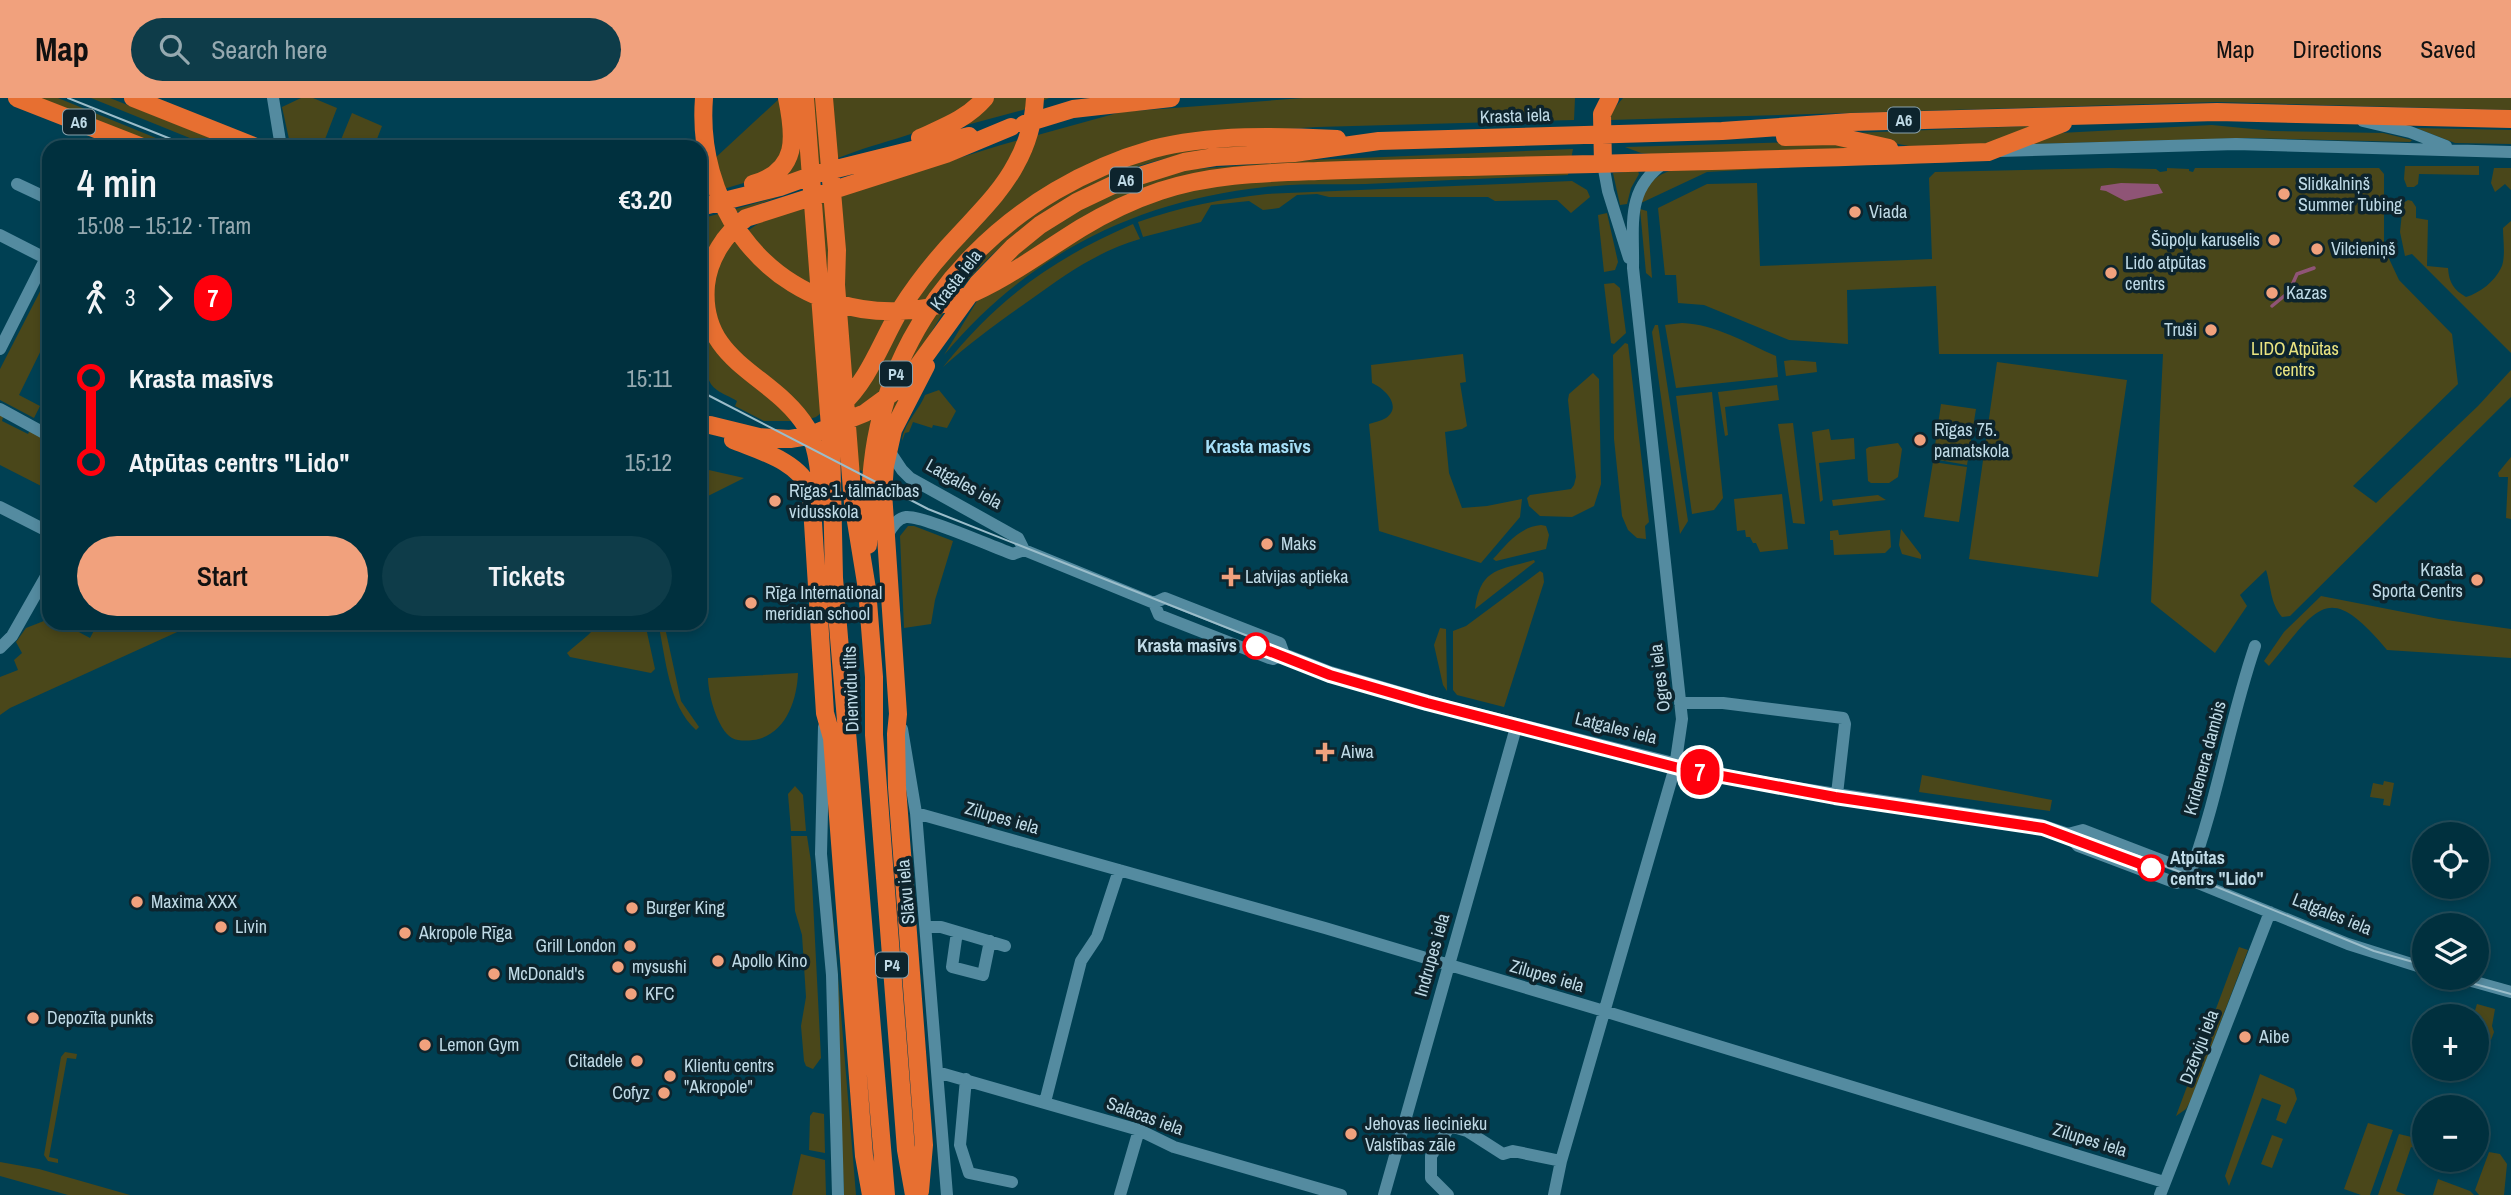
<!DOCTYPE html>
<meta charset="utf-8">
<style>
body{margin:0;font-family:"Archivo Narrow",sans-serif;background:#0e3c49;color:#f1f3f6;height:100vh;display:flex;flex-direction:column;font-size:26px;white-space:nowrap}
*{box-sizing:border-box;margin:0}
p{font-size:23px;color:#95a9b0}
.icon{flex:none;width:38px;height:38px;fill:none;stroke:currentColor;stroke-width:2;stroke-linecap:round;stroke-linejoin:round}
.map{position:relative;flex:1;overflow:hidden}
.drawer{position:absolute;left:42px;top:42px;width:665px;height:490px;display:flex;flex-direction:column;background:#00303e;border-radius:21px;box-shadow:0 4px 10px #0003,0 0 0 2px #224b58}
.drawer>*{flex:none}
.badge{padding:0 14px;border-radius:23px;font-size:24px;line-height:46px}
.fabs{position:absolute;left:2412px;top:724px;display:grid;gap:14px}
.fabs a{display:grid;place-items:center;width:77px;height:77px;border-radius:50%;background:#00303e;box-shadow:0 4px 10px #0003,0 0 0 2px #224b58;font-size:35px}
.map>.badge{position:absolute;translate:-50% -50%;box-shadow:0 0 0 4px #fff}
.legs{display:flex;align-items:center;gap:10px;height:77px;padding:0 35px;font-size:23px}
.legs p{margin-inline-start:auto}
.headline{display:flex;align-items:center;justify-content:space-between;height:119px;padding:0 35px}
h1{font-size:38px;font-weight:600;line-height:52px}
.cta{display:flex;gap:14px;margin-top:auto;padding:14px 35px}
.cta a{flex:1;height:80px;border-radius:42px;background:#f1a17d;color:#111;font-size:28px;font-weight:600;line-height:80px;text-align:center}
.cta a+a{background:#0e3c49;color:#f1f3f6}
ul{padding:0 35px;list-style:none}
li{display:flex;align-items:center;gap:24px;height:84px;font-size:26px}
li i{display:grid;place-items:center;width:10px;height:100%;margin:0 9px;background:currentColor}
li i::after{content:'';width:18px;height:18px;margin:-9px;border:5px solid;border-radius:50%;background:#00303e}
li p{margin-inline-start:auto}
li:first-child i{background:linear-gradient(#0000 50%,currentColor 0)}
li:last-child i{background:linear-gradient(currentColor 50%,#0000 0)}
header{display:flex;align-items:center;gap:42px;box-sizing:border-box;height:98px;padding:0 35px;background:#f1a17d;color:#111}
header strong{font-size:33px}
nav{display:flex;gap:38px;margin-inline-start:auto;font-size:24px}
.search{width:490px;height:63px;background:#0e3c49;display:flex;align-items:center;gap:18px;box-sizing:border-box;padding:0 24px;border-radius:38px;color:#95a9b0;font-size:26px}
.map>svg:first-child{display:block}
.green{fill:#4a471a}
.water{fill:#8f5476}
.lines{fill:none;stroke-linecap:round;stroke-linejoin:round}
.stream{stroke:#8f5476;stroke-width:3.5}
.minor{stroke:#548ba0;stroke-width:12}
.highway{stroke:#e76f31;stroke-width:18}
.tram{stroke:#9bbdca;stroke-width:2}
.line-1-casing{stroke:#fff;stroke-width:16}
.line-1{stroke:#ff000c;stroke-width:10}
.poi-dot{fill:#f1a17d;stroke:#0d242d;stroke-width:2.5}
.stop-1-dot{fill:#fff;stroke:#ff000c;stroke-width:3.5}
.labels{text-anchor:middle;stroke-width:7;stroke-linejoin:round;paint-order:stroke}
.shield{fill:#0d242d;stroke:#8aa3ae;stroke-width:2}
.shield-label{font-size:16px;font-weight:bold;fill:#bfdae6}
.street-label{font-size:18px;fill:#bfdae6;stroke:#0d242d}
.poi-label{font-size:18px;fill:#bfdae6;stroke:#0d242d;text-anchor:start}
.park-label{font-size:18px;fill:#eae481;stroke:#0d242d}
.stop-label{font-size:18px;font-weight:bold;fill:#bfdae6;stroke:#0d242d;text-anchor:end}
.neighbourhood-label{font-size:19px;font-weight:bold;fill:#a6dff7;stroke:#0d242d}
</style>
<header>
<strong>Map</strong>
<div class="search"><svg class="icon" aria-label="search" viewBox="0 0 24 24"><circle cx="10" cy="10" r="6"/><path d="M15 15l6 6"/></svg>Search here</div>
<nav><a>Map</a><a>Directions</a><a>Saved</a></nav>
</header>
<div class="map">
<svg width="2511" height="1097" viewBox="0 0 2511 1097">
<rect width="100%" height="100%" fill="#004053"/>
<path class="green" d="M39,0H58L178,49H161Z
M91,0H110L233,49H212Z
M301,0H313L337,10L322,49H310L289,41L282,9Z
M780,0L787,30L781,62L757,81L700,98V74Z
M794,0H976C940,34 890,40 846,57C823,65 801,74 779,81Z
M993,0H1049L1023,12L963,28Z
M1303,0H1575L1574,22L1317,29L1186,37L1124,53L1079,70L1025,102L1033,113C1066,93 1103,74 1139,62C1188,46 1242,47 1293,45C1257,49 1218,50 1182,57C1096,73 1015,125 959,192C937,220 923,254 899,280C882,297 858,309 836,320L858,278L824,313L816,319L803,323H764L735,308L737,303C731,299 722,296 717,292C697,278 712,245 700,227V121L778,99L724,119L740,138L762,123L795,111L1001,47L1121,14Z
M1623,0H2511V12L2217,4L1610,22L1612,13Z
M352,15L382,28L377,41L396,49H338Z
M2212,27L2273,33L2383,35L2412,42L2410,44L2248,40L2031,46L2060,35Z
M2031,28L1992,46L1909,48L1851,37L1853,35Z
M2416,30L2511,32V46L2455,45Z
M1830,43L1863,51L1651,56L1641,55L1625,49Z
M1573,51L1568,77C1500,80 1433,83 1366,86C1332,87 1298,85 1265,89C1135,103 1028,157 944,257L988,185L1006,164L1052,127L1112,94L1183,72L1311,62Z
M2405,68H2479V77L2419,76L2418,86L2414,89H2407L2404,81Z
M1753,69L1760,71L1707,74L1641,105C1650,57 1716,69 1753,69Z
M2110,70L2156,71L2160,74L2167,73V70L2189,71V73L2193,74L2195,70H2379L2384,76V150L2399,182L2452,236L2458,286L2353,388L2376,405L2478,308L2511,272V299L2290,518L2282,519C2270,505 2271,487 2266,472L2240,497L2247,508L2215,555L2151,504L2163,256H1939L1936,188L1847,192L1848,246L1789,242L1704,207L1678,205L1676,177H1665L1658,110L1707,86L1757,85L1760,168L1932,161L1929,80L1935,74Z
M2494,70H2511V92L2505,86L2495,94L2491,85Z
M1638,73L1639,76L1631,90L1627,106L1620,107L1613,75Z
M1572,83L1587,92L1590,99L1571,115L1557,102L1495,103L1488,99H1329L1317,96L1297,97L1279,110L1263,112L1249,103L1211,107L1201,124L1143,139L1138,124C1180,109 1222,101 1267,96Z
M2408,102L2412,103L2416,109V120L2428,122L2427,168L2448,170C2449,185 2454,192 2466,199C2480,195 2495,183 2501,170C2506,161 2503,141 2503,130L2511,123V255L2412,156L2405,158L2400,134L2403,105Z
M1640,111L1647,113L1652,180L1646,175Z
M1607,115L1618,164L1615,172L1604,174L1598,117Z
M1133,126L1140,141C1098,153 1065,177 1030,202C1000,223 971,244 943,269C998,200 1053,161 1133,126Z
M49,176V236L19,297L40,308L34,320L0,302V271Z
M1614,185L1620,190L1626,235L1614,246L1611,245L1604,186Z
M1682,225C1715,226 1746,245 1776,258L1778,279L1676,290L1665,227Z
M1655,227H1658L1688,423L1680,436L1652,234Z
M1625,245L1628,246L1649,424L1645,428L1646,441L1637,440L1628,432L1622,418L1614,341L1613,257Z
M1463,256L1466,284L1460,285L1467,328L1462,331L1445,334L1449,375L1462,410L1487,408L1522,401L1520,419L1481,465L1379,433L1369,326C1374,324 1381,323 1386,320C1403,308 1384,290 1372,285L1371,267Z
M1792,262L1816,264L1817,274L1786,278L1784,263Z
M1997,264L2127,282L2098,479L1969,461Z
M1593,275L1599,281L1601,386L1594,408L1572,419L1540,418L1529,408L1527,400L1530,397L1571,391L1574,387L1576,379L1568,302L1569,296Z
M1777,287L1779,302L1725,309L1728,337L1725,338L1718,294Z
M909,291L878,381L807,345C853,333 874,322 909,291Z
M939,292L956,313L947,330L933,327L932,330L913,324L909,334L905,335L902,343C903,326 919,313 925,297Z
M1712,294L1723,400L1714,412L1692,416L1676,298Z
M1941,306L1976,311L1967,367L1933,361Z
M0,314L4,315L2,323L28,336L30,332L49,340V392L0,367Z
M1793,325L1805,426L1793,425L1778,326Z
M1829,331L1831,342L1854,340L1855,361L1819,365L1823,402L1820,404L1812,334Z
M1898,345L1902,351L1898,379L1889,385H1871L1868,383L1866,351L1869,349Z
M2511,359V421L2506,420L2508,379H2499L2498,375Z
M1933,364L1967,369L1959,424L1924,419Z
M700,370L744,380L700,402Z
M1782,396L1788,451L1760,454L1756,445H1753L1750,439H1746L1745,432L1737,433L1734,401Z
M1878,397L1886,402L1833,408L1832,402Z
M1541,427L1546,428L1549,437L1546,451L1496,463L1493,461C1507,446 1519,429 1541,427Z
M908,428H914L953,443L935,502L931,526L904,530L900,438Z
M1901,431L1921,457V461L1902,456L1899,447Z
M1838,432L1839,437L1890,432L1891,449L1885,455L1834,457L1833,442H1830V433Z
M1534,462L1535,464L1475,511C1480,470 1499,472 1534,462Z
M1540,473L1543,475L1544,484L1504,609L1457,597L1453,592V533L1466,528Z
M2321,498L2439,521L2511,531V560L2387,552C2327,480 2318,510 2269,568L2264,563L2284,534Z
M49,521V525H62L90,540L98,525H197L10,610L0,617V579L18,572L14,562L22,555L16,544L26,530Z
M599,525H645L655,571L651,575L570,559L567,555C578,545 590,537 599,525Z
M658,525H664L681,603L699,629L696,632C668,607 666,560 658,525Z
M1440,530L1446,531L1447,593L1443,587L1434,547Z
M798,575C797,603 785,638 753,642C747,643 737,643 732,640C717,631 708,595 708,580Z
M1922,677L2052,702L2050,713L1919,694Z
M2384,683L2394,685L2390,708L2383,707L2384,701L2370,699L2373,685L2383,687Z
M795,688L803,697L806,733H791L788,696Z
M791,738H807L811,764L821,960L813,971L806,968L804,963L801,928L806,899L802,837L795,813Z
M832,807L856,1097H844Z
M2239,849L2248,852L2191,1002L2186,1011L2176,1018Z
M2477,906L2495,911L2492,928L2494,934L2491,942L2476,938V919H2473Z
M65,954L77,956L76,961L67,960L49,1059L58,1061V1065L48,1063L44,1057L61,959Z
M2260,976L2294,991L2297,1001L2286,1026L2276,1022L2281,1007L2262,1000L2229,1088L2225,1078Z
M813,1014L824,1016L825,1055L809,1052L810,1018Z
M2368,1025L2393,1032L2370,1097H2361L2344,1091Z
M2399,1036L2424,1042V1053L2411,1049L2396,1093L2406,1097H2378Z
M2272,1037L2283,1041L2272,1070L2261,1066Z
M2489,1054L2500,1056L2507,1066L2504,1097H2479L2475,1092Z
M801,1056L825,1062L826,1097H792Z
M0,1064L39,1071L130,1097H68L0,1078Z
M2438,1081L2470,1093L2474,1097H2433Z"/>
<path class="water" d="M2121,85L2158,86L2163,95L2125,103L2106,93L2100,92L2101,88Z"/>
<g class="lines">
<path class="stream" d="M2272,208L2289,194L2297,176L2314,170"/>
<path class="minor" d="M273,0L281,49
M2363,23L2410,34L2446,48
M100,49L107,35
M1999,53L2236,46L2511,54
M1603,66L1608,93L1629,160
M17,86L49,101
M0,137L49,162
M0,251L49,154
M0,311L44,335L49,324
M888,351L902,372L910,380L1018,440L1024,452
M0,409L49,434
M887,438C891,430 897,420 906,419C922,417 993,449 1013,456L1024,452L1154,505L1165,500L1280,545L1284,556
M1154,505L1159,517L1269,560L1273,561L1284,556L1330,574L1449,609L1709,674L1765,685L2041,727L2068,736L2078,748L2176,785L2188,781
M0,550L12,538L49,473
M1680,605H1723L1843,620L1845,626L1837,696
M824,629L821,756L832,877L838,1097
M902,631L916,715L947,1097
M916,715L1325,830L1594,910L2164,1084
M2068,736L2083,732L2182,770L2188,781L2348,846L2424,870
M2188,781C2217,705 2229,624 2255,548
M927,829H941L1005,848
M957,834L952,869L983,877L990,843
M2461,880L2511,894
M937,974L1139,1032L1174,1049L1341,1097
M966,981L960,1047L969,1075L1012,1084
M1045,1004L1081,863L1097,839L1119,772
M1120,1097L1139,1032
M1384,1097L1517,626
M1448,1097L1431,1080V1058L1450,1028L1467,1033L1503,1056L1513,1053L1561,1063
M1554,1097L1561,1063L1675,669L1682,621L1633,170C1634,128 1625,92 1664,65
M2160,1097L2270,814"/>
<path class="highway" d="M17,0L142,49
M133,0L256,49
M704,0C696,101 759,195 862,211C953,225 1010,174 1081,130C1106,115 1133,102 1160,93C1211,76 1265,75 1318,73C1367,71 1415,70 1464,69C1638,65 1813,61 1988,54L2063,25
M805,0L831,342L834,480L886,1097
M824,0L837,152L836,187L853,405L867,491L874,579V637L906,1052L914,1097
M1024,26L1073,11L1171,0
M1785,39L1835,38L1889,50
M920,40C944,29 967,21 985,0
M1603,66L1602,16L1610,0
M753,86C799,73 795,39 787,0
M700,109L780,89L816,76L969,38
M841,307C869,282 881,244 900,212C917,185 937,160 959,137C979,115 1002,93 1016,66C1027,47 1034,22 1035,0
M710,327L759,339L790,341L808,338L865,315L895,293L915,272L978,185L1013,149L1040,127L1077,104L1117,85L1184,64L1215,59L1294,55L1379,43L1722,33L1851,24L2217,14L2511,21
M733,342C760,353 799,363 811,393L825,615L832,640L864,1058L871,1097
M823,403C819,379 819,351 807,330C774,275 699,266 706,187C709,160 725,136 746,120L946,56L1011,29
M868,447C869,412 870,376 876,342C902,199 1016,90 1153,51C1210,36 1279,38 1337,41
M920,1093L924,1047L897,689L896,636L898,616L883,394L885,368L893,332L926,268"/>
<path class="tram" d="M68,0L191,49
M700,293L928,411L1331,571L1453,608L1676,663L1838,693L2042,725L2153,763L2374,853L2424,867
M2453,880L2511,896"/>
</g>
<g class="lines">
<defs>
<path id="line-1" d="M1256,548L1330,577L1427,605L1679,670L1835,699L2043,730L2151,770"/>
</defs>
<use href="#line-1" class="line-1-casing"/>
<use href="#line-1" class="line-1"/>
</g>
<g class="poi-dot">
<circle cx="2284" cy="96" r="7"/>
<circle cx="1855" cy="114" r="7"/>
<circle cx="2274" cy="142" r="7"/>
<circle cx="2317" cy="151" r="7"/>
<circle cx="2111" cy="175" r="7"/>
<circle cx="2272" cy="195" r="7"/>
<circle cx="2211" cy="232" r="7"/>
<circle cx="1920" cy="342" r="7"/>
<circle cx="775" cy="403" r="7"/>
<circle cx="1267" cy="446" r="7"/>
<path d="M1227.5 468.5h7v7h7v7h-7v7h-7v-7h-7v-7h7z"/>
<circle cx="2477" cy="482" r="7"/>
<circle cx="751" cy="505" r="7"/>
<path d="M1321.5 643.5h7v7h7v7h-7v7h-7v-7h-7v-7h7z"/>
<circle cx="137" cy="804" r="7"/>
<circle cx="632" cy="810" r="7"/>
<circle cx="221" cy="829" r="7"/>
<circle cx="405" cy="835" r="7"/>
<circle cx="630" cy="848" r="7"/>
<circle cx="718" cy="863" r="7"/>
<circle cx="618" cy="869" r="7"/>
<circle cx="494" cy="876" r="7"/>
<circle cx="631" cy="896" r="7"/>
<circle cx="33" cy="920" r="7"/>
<circle cx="2245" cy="939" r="7"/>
<circle cx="425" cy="947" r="7"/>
<circle cx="637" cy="963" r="7"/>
<circle cx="670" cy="978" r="7"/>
<circle cx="664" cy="995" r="7"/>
<circle cx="1351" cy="1036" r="7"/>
</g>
<g class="stop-1-dot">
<circle cx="1256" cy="548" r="12"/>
<circle cx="2151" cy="770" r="12"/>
</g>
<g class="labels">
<g class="shield">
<rect x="1888" y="9.5" width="32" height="25" rx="5"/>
<rect x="63" y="11.5" width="32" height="25" rx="5"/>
<rect x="1110" y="69.5" width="32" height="25" rx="5"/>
<rect x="880" y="263.5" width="32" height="25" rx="5"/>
<rect x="876" y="854.5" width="32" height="25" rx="5"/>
</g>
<g class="shield-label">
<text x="1904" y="28">A6</text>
<text x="79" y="30">A6</text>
<text x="1126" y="88">A6</text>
<text x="896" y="282">P4</text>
<text x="892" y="873">P4</text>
</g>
<g class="street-label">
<text transform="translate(1515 18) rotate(-2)" y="6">Krasta iela</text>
<text transform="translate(956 182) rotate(-52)" y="6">Krasta iela</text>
<text transform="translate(964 386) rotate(29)" y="6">Latgales iela</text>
<text transform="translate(1660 580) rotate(-97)" y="6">Ogres iela</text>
<text transform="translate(851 591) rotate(-92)" y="6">Dienvidu tilts</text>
<text transform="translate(1616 630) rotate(14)" y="6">Latgales iela</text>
<text transform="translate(2205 660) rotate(-75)" y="6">Krīdenera dambis</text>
<text transform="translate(1002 720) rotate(16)" y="6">Zilupes iela</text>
<text transform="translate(906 794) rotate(-95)" y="6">Slāvu iela</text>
<text transform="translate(2332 816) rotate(22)" y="6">Latgales iela</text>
<text transform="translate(1432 857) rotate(-74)" y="6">Indrupes iela</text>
<text transform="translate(1547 878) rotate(16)" y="6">Zilupes iela</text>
<text transform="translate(2199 949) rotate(-69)" y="6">Dzērvju iela</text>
<text transform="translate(1145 1018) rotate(20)" y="6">Salacas iela</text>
<text transform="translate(2090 1042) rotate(17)" y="6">Zilupes iela</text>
</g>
<g class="poi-label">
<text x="2298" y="92">Slidkalniņš<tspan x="2298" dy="21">Summer Tubing</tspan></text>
<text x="1869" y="120">Viada</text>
<text x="2260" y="148" text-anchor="end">Šūpoļu karuselis</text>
<text x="2331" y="157">Vilcieniņš</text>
<text x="2125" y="171">Lido atpūtas<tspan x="2125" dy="21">centrs</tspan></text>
<text x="2286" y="201">Kazas</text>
<text x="2197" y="238" text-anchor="end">Truši</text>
<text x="1934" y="338">Rīgas 75.<tspan x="1934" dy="21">pamatskola</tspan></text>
<text x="789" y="399">Rīgas 1. tālmācības<tspan x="789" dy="21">vidusskola</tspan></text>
<text x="1281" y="452">Maks</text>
<text x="2463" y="478" text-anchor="end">Krasta<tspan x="2463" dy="21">Sporta Centrs</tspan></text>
<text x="1245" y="485">Latvijas aptieka</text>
<text x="765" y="501">Rīga International<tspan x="765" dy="21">meridian school</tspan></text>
<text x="1341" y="660">Aiwa</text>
<text x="151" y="810">Maxima XXX</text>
<text x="646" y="816">Burger King</text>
<text x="235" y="835">Livin</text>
<text x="419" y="841">Akropole Rīga</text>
<text x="616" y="854" text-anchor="end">Grill London</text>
<text x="732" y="869">Apollo Kino</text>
<text x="632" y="875">mysushi</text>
<text x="508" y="882">McDonald's</text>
<text x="645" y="902">KFC</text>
<text x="47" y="926">Depozīta punkts</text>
<text x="2259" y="945">Aibe</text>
<text x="439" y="953">Lemon Gym</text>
<text x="623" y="969" text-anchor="end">Citadele</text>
<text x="684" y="974">Klientu centrs<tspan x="684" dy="21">"Akropole"</tspan></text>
<text x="650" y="1001" text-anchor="end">Cofyz</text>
<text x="1365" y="1032">Jehovas liecinieku<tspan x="1365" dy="21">Valstības zāle</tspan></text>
</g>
<g class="park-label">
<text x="2295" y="257">LIDO Atpūtas<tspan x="2295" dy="21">centrs</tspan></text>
</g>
<g class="stop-label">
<text x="1237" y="554">Krasta masīvs</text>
<text x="2170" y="766" text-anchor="start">Atpūtas<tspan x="2170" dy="21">centrs "Lido"</tspan></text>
</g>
<g class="neighbourhood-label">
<text x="1258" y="355">Krasta masīvs</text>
</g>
</g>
</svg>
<div class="fabs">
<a><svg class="icon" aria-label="locate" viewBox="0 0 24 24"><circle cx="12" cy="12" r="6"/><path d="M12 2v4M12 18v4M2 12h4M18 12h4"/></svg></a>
<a><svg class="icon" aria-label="layers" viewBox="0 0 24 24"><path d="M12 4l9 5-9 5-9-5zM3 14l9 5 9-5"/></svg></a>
<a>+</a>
<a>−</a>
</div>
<b class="badge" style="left:1700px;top:674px;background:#ff000c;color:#fff">7</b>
<section class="drawer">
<div class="headline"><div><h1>4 min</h1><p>15:08 – 15:12 · Tram</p></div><b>€3.20</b></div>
<div class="legs"><svg class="icon" aria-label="walk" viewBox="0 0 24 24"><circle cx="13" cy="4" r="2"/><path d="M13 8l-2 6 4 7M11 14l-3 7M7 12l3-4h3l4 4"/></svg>3<svg class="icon" aria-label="forward" viewBox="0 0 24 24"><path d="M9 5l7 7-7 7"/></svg><b class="badge" style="background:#ff000c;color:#fff">7</b></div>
<ul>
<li><i style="color:#ff000c"></i><b>Krasta masīvs</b><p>15:11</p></li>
<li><i style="color:#ff000c"></i><b>Atpūtas centrs &quot;Lido&quot;</b><p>15:12</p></li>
</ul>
<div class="cta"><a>Start</a><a>Tickets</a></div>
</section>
</div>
